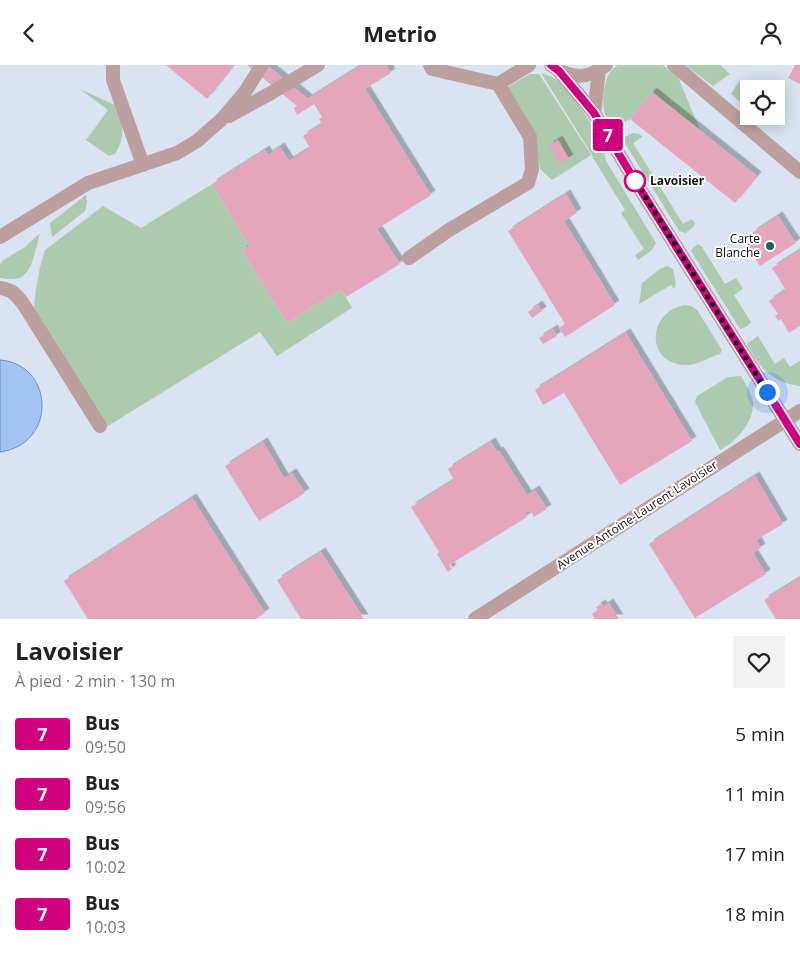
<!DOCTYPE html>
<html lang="fr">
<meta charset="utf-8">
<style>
body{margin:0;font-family:"Open Sans",sans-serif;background:#f2f2f2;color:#222;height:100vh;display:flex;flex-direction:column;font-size:19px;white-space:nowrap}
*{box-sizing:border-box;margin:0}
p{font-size:16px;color:#767676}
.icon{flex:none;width:28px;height:28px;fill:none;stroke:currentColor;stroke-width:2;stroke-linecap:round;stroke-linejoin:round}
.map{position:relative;height:554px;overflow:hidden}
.sheet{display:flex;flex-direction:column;background:#fff;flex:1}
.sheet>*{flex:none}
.badge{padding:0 10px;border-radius:4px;font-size:18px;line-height:32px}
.buttons{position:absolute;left:740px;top:15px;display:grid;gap:10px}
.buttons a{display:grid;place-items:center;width:45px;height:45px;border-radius:0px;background:#fff;box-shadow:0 2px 12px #0003;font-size:25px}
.you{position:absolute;width:25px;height:25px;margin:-12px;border:4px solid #fff;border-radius:50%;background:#1a73e8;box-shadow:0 0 0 8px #1a73e833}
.map>.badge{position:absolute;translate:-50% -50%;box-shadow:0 0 0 2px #fff}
.round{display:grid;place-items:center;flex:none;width:52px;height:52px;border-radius:0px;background:#f2f2f2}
.summary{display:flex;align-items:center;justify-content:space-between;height:85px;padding:0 15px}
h1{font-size:24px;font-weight:700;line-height:38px}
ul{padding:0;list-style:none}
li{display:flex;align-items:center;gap:15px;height:60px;padding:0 15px}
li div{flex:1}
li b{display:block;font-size:19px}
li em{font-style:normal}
li .badge{min-width:55px;font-weight:700;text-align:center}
header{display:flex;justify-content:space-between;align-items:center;height:65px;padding:0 15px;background:#fff;font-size:22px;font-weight:700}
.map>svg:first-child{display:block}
.built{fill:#dae3f1;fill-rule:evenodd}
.green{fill:#accaae}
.water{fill:#a2c4f5;stroke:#768eb2}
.building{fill:#e5a6bb;filter:url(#shadow)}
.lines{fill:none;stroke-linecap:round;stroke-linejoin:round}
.minor{stroke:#bd9f9f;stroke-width:14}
.line-casing{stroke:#fff;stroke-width:11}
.line{stroke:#cf007f;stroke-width:8}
.walk{stroke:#0f1114;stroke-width:5;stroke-dasharray:0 9}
.stop-dot{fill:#fff;stroke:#cf007f;stroke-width:2.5}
.poi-dot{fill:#18645d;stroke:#fff;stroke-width:2}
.labels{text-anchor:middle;stroke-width:4;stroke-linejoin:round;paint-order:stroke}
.stop-label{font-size:12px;font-weight:bold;fill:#0f1114;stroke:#fff;text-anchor:start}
.poi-label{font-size:12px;fill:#0f1114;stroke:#fff;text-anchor:end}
.street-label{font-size:12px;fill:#0f1114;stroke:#fff}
</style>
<header><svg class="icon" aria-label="back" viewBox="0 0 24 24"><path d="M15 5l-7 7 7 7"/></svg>Metrio<svg class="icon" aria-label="person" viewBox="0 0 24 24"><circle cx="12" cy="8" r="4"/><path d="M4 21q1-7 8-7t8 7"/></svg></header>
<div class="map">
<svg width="800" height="554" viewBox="0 0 800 554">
<defs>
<filter id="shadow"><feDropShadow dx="4.5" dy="-4.5" stdDeviation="0" flood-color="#0004"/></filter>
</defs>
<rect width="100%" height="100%" fill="#edf3fb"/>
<path class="built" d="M0,0H800V554H0ZM749,24H776V51H749Z"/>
<path class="green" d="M618,0H662L678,12L700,65L652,27L630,54L618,62C598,58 602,23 609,9C611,5 614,3 618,0Z
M685,0H720L730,9L713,21Z
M541,8L552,12L558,16L571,29L601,73L606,96L656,178L651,186L638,195L635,190L644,184L621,148L625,145L593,93L591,88Z
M530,9H539L591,90L552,115L540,104L535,74L504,24Z
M739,16L749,25V44L731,29Z
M80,24L115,40C122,60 127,69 115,89L109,91L86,75L108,45Z
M633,68L640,69L642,72L633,78L683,159L692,154L695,158L694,161L686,168L679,166L623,75L625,72Z
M212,119L249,181L242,186L287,258L341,224L352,243L277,291L260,267L108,361L38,257L34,242L36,224L40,202L45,185L103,141L141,163Z
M86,130L87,137L85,146L52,172L50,158Z
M40,168C37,179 33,203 24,210C18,216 7,214 0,213V199L2,196L25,182Z
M698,179L702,182L725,219L736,213L743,224L734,230L751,257C748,261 745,263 740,264L691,186L693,183Z
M667,201L673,204L676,219L674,224L671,220L639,239L642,218L660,204Z
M686,240L691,241L697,245L722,285L720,289C709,292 698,300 687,300C644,300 647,245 686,240Z
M758,271L775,299L784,293L790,302L800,296V321C772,318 759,302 747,279Z
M741,311C745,318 752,328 753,337C754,357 737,376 720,385L695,337L697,331L728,312Z"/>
<path class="water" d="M0,295C54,299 58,379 0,387Z"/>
<path class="building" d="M166,0H234L207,34Z
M247,0H267L308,34L362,0H386L391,8L365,24L431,130L377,164L400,199L346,232L341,224L287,258L242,186L249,181L212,119L265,85L268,90L280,82L289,96L310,83L303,71L322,59L319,54L322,52L314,39L297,50L294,43L297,41Z
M795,0H800V19L788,13Z
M652,27L757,111L735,138L630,54Z
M558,75L569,94L560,99L549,81Z
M566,129L577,148L564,156L615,240L565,272L559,263L565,259L508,166Z
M778,151L796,178L760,201L746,178L754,172L752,168Z
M800,185V261L789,268L781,254L778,256L775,251L778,249L769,236L786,225L772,203Z
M538,240L542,246L532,253L528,247Z
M553,264L557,271L543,279L539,273Z
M626,268L692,376L620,420L564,328L543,340L535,325Z
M263,377L284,413L292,408L305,428L259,456L225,401Z
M491,377L497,387L499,386L527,430L535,425L547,444L534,452L530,445L525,448L527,452L449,500L452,504L448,507L437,489L439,487L411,442L454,415L448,404Z
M755,411L783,459L756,475L761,483L753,488L766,509L695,553L649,479Z
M192,433L265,548L256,554H88L64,516Z
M321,487L364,554H301L277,515Z
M800,513V554H776L764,535Z
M609,538L619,554H595L592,549L598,545L596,542L601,539L603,542Z"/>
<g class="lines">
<path class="minor" d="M113,0V15L143,100
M430,0L432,4L498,19
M551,0C570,14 587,15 606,0
M674,0L800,107
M559,6L594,48L640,124L800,379
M594,48L599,5
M229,51L271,28L318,0
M0,172L88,118L177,88L197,76L222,54L245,27L262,0
M409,193L449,165L528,118L532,104L530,72L498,19L529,0
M0,223C13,225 16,229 24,240L100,361
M475,554L800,346"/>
</g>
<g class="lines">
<defs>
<path id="line" d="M551,0L559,6L594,48L640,124L800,379"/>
</defs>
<use href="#line" class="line-casing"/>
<use href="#line" class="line"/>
<path class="walk" d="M635,116L631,109L767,327"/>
</g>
<circle class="stop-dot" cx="635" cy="116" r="10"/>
<circle class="poi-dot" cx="770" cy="181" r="5"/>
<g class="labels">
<g class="stop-label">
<text x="650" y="120">Lavoisier</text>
</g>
<g class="poi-label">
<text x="760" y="178">Carte<tspan x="760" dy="14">Blanche</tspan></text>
</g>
<g class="street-label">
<text transform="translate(637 450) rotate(-33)" y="4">Avenue Antoine-Laurent Lavoisier</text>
</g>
</g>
</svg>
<div class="buttons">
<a><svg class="icon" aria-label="locate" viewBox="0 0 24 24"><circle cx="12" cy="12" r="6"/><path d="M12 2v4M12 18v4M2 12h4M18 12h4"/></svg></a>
</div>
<div class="you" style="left:767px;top:327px"></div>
<b class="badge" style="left:608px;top:70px;background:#cf007f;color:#fff">7</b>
</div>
<section class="sheet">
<div class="summary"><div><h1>Lavoisier</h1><p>À pied · 2 min · 130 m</p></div><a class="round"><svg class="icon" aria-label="heart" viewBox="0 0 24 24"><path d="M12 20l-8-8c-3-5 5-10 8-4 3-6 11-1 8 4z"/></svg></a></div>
<ul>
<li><span class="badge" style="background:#cf007f;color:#fff">7</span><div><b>Bus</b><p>09:50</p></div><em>5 min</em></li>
<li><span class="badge" style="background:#cf007f;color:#fff">7</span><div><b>Bus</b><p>09:56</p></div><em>11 min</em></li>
<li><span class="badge" style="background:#cf007f;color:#fff">7</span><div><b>Bus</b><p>10:02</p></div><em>17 min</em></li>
<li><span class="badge" style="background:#cf007f;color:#fff">7</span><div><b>Bus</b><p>10:03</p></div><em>18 min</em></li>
</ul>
</section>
